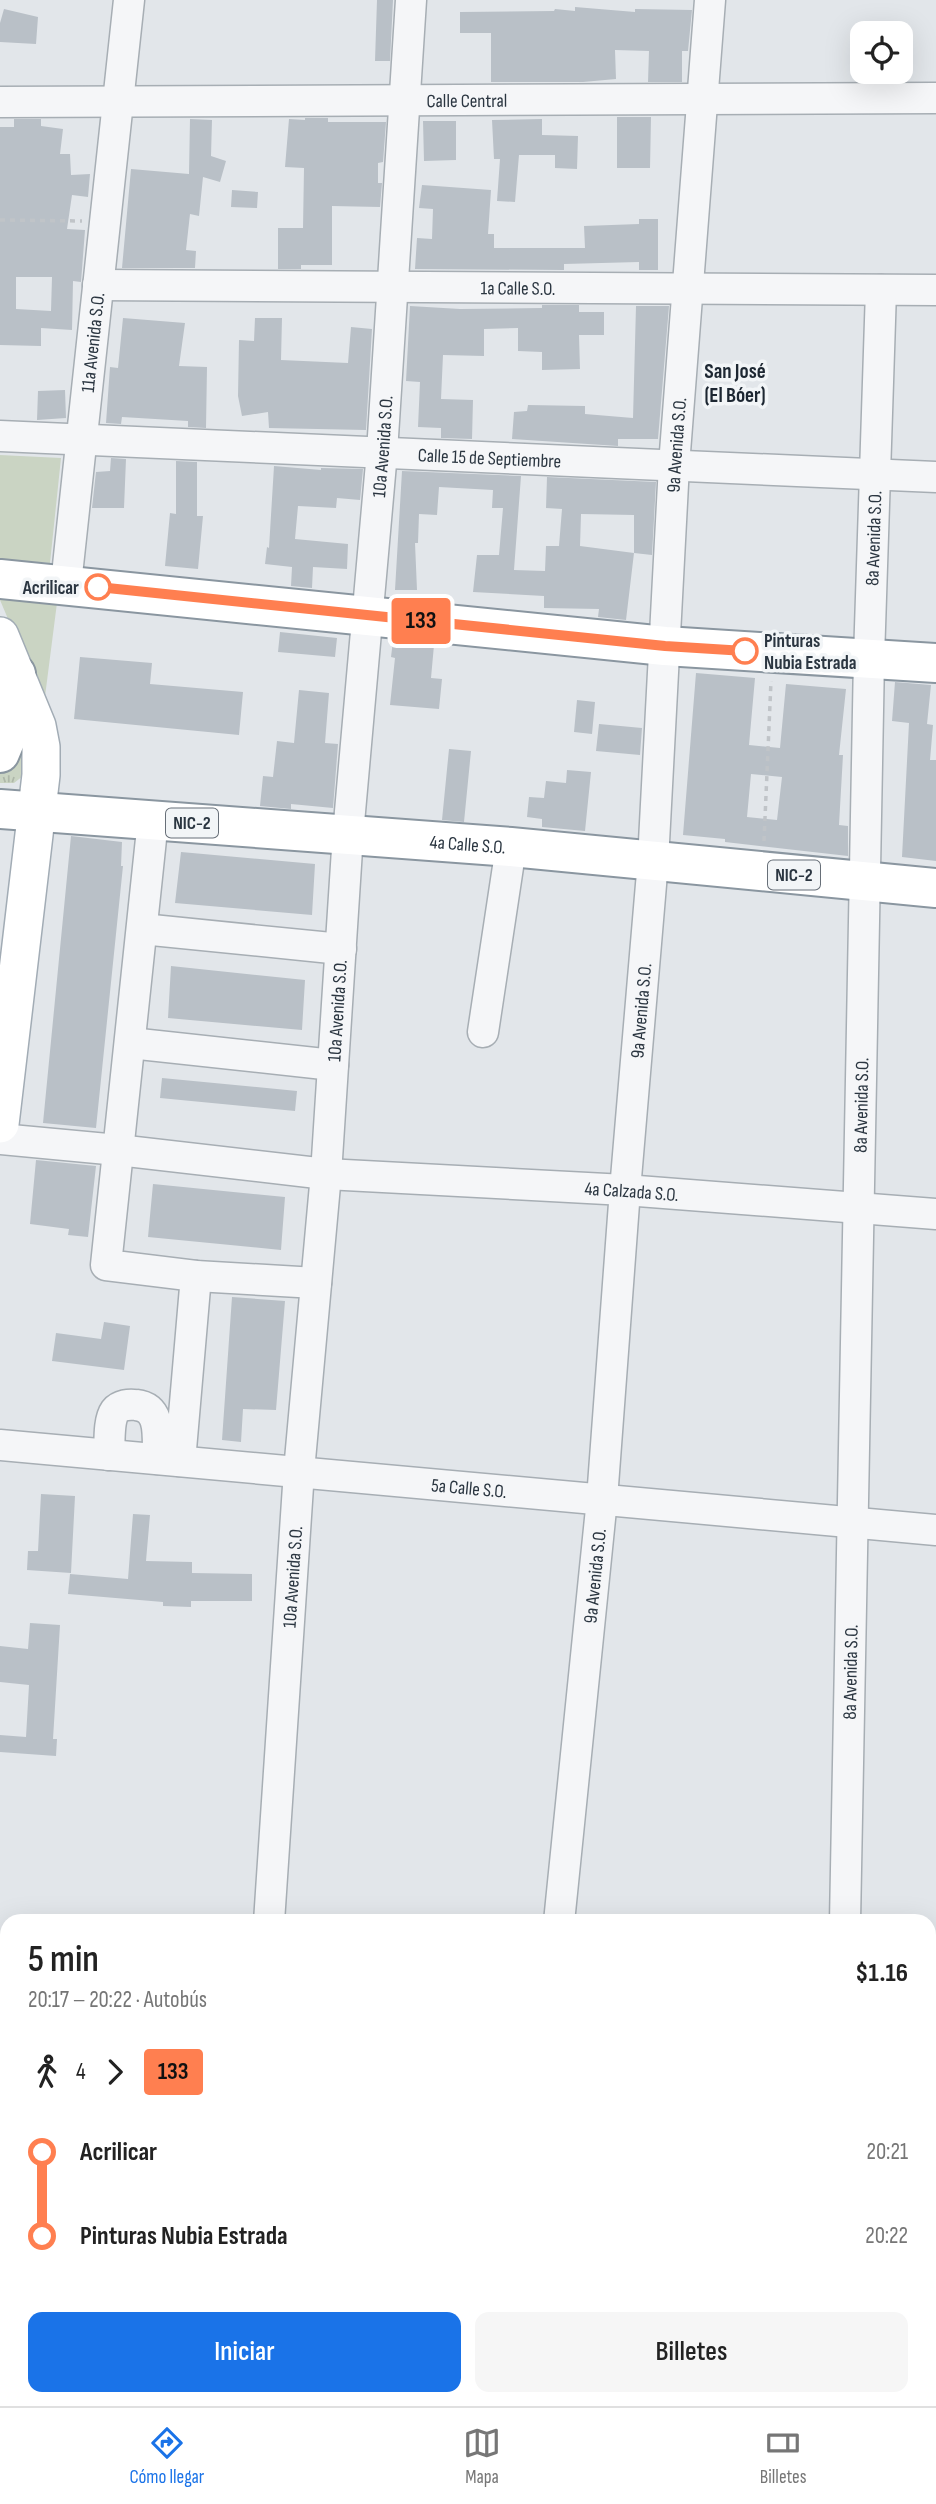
<!DOCTYPE html>
<html lang="es">
<meta charset="utf-8">
<style>
body{margin:0;font-family:"Sofia Sans Condensed",sans-serif;background:#f6f6f6;color:#222;height:100vh;display:flex;flex-direction:column;font-size:26px;white-space:nowrap}
*{box-sizing:border-box;margin:0}
p{font-size:23px;color:#767676}
.icon{flex:none;width:38px;height:38px;fill:none;stroke:currentColor;stroke-width:2;stroke-linecap:round;stroke-linejoin:round}
.map{position:relative;flex:1;overflow:hidden}
.details{position:absolute;left:0px;top:1914px;width:936px;height:492px;display:flex;flex-direction:column;background:#fff;border-radius:21px 21px 0 0;box-shadow:0 7px 28px #0002}
.details>*{flex:none}
.badge{padding:0 14px;border-radius:5px;font-size:24px;line-height:46px}
.tools{position:absolute;left:850px;top:21px;display:grid;gap:14px}
.tools a{display:grid;place-items:center;width:63px;height:63px;border-radius:14px;background:#fff;box-shadow:0 7px 28px #0002;font-size:35px}
.map>.badge{position:absolute;translate:-50% -50%;box-shadow:0 0 0 4px #fff}
.legs{display:flex;align-items:center;gap:10px;height:77px;padding:0 28px;font-size:23px}
.legs p{margin-inline-start:auto}
.head{display:flex;align-items:center;justify-content:space-between;height:119px;padding:0 28px}
h1{font-size:38px;font-weight:600;line-height:52px}
.action{display:flex;gap:14px;margin-top:auto;padding:14px 28px}
.action a{flex:1;height:80px;border-radius:14px;background:#1a73e8;color:#fff;font-size:28px;font-weight:600;line-height:80px;text-align:center}
.action a+a{background:#f6f6f6;color:#222}
ul{padding:0 28px;list-style:none}
li{display:flex;align-items:center;gap:24px;height:84px;font-size:26px}
li i{display:grid;place-items:center;width:10px;height:100%;margin:0 9px;background:currentColor}
li i::after{content:'';width:18px;height:18px;margin:-9px;border:5px solid;border-radius:50%;background:#fff}
li p{margin-inline-start:auto}
li:first-child i{background:linear-gradient(#0000 50%,currentColor 0)}
li:last-child i{background:linear-gradient(currentColor 50%,#0000 0)}
.menu{display:flex;justify-content:space-around;align-items:center;height:98px;border-top:2px solid #e0e0e0;background:#fff;font-size:19px;color:#767676}
.menu a{display:grid;justify-items:center;gap:4px}
.menu .current{color:#1a73e8}
.map>svg:first-child{display:block}
.grass{fill:url(#grass-tufts)}
.green{fill:#cad4c3}
.building{fill:#b9c0c7;fill-rule:evenodd}
.lines{fill:none;stroke-linecap:round;stroke-linejoin:round}
.minor-casing{stroke:#a7aeb4;stroke-width:33}
.major-casing{stroke:#a2acb5;stroke-width:40}
.highway-casing{stroke:#8a96a0;stroke-width:42}
.path{stroke:#c0c4c8;stroke-width:3.5;stroke-dasharray:5 5;stroke-linecap:butt}
.minor{stroke:#f5f6f8;stroke-width:30}
.major{stroke:#fff;stroke-width:37}
.highway{stroke:#fff;stroke-width:38}
.line-1-casing{stroke:#fff;stroke-width:16}
.line-1{stroke:#ff7f50;stroke-width:10}
.stop-1-dot{fill:#fff;stroke:#ff7f50;stroke-width:3.5}
.labels{text-anchor:middle;stroke-width:7;stroke-linejoin:round;paint-order:stroke}
.shield{fill:#f2f5f7;stroke:#676f78;stroke-width:2}
.shield-label{font-size:18px;font-weight:bold;fill:#2b3641}
.street-label{font-size:19px;fill:#2b3641;stroke:#f2f5f7}
.stop-label{font-size:19px;font-weight:bold;fill:#2b3641;stroke:#f2f5f7;text-anchor:end}
.neighbourhood-label{font-size:21px;font-weight:bold;fill:#1d2732;stroke:#f2f5f7}
</style>
<div class="map">
<svg width="936" height="2406" viewBox="0 0 936 2406">
<defs>
<pattern id="grass-tufts" width="24" height="20" patternUnits="userSpaceOnUse" patternTransform="scale(1.75)"><rect width="24" height="20" fill="#cad4c3"/><path d="M3 7l-1-3M5 7V3M7 7l1-3M15 17l-1-3M17 17v-4M19 17l1-3" fill="none" stroke="#aeb7a9"/></pattern>
</defs>
<rect width="100%" height="100%" fill="#e2e6ea"/>
<path class="grass" d="M23,744V776L14,783H0V764Z"/>
<path class="green" d="M0,455L61,458L50,563L0,559Z
M0,590L58,595L43,712L25,659L0,600Z"/>
<path class="building" d="M377,0H393L390,61H375Z
M575,7L635,12V9L692,10L688,51H682V82H648L649,51L615,50L616,79L583,82H491V33H460V12L554,11L555,9L575,11Z
M4,9L38,17L36,44L0,42V23Z
M617,117H651L650,168H617Z
M305,118H328V122H386L383,162L378,163V183H382L380,207L332,206V265H301V269H278V228H303L304,168L285,167L289,119L305,120Z
M14,119H41V126L63,129L60,154H70L71,175L90,174L88,197L72,195L67,229L85,230L81,282L73,281L72,330L41,328V346L0,345V127H14ZM16,277H52L51,311L16,309Z
M190,119L212,120L211,156L226,161L220,182L203,177L199,216L190,214L186,250L196,251L195,268H122L131,169L189,174Z
M542,119V135L578,136L577,169L555,168V155H519L515,202L497,201L500,159H494L492,120Z
M423,121H456V160L424,161Z
M422,185L491,190L488,234H494V248H585L584,226L639,224V219H658V270H639V262L564,264V270L415,269L417,238L432,239L433,209L419,208Z
M232,190L258,192L257,208L231,207Z
M542,305H579V312H604V335H579L580,369L542,370V352L518,351V328L484,329V356L443,355L441,399L473,400L472,439L441,438V428L418,427L420,382L406,381L410,306L460,309L542,308Z
M636,306H669L658,439H618V446L512,439L514,412L527,411L528,405L585,406V414L633,418Z
M123,318L185,323L179,366L207,367L206,428L188,427V421L122,417L121,424L106,423L110,367L118,368Z
M255,318H282L281,360L348,363L351,327L372,329L366,430L269,428L268,412L242,416L238,396L239,340L254,341Z
M65,390L66,418L37,420L38,391Z
M111,458L126,459L124,508H92L96,472L110,471Z
M176,461L197,462V516H203L198,569L165,566L170,513L176,514Z
M274,466L321,470V468L363,469L360,500L337,498L336,508L298,506L295,539L348,544L347,569L313,567L312,588L291,586L292,567L265,564L267,547L269,548Z
M402,471L521,476L514,570L545,571L546,546H559L562,509L546,508L547,477L656,482L652,555L634,553L626,620L598,617L599,609L544,608V596L473,592L477,555H499L503,508H492L493,490L439,487L437,515L419,514L418,543H415L417,590H395ZM581,514L634,515V553L580,546Z
M280,632L337,638L335,657L278,652Z
M393,641L434,645L431,678L442,679L439,709L390,705L395,658L391,657Z
M80,657L152,663L150,684L243,692L239,735L74,719Z
M696,673L755,678L749,745L780,748L786,684L846,689L839,755H843L839,825L848,826V856L725,842V839L683,835ZM751,774L782,777L777,820L747,817Z
M895,682L931,685L927,724L933,725L930,760H936V861L902,857L909,723L892,721Z
M299,690L329,693L325,743L338,744L333,808L291,804V809L260,806L263,776L273,777L277,741L294,743Z
M577,700L595,702L592,734L574,732Z
M599,724L642,728L640,755L596,751Z
M449,749L471,751L464,822L442,820Z
M567,770L591,772L585,831L542,827V819L527,817L529,797L544,798L546,781L566,783Z
M71,836L122,842L121,866H123L96,1128L43,1123Z
M181,852L315,864L312,915L175,903Z
M171,966L305,980L302,1030L168,1018Z
M162,1078L297,1091L295,1111L160,1098Z
M36,1160L96,1166L88,1237L68,1235L69,1229L30,1224Z
M153,1184L285,1197L281,1250L148,1237Z
M232,1297L285,1301L276,1410L243,1409L241,1442L222,1440Z
M104,1322L130,1326L124,1370L52,1361L56,1333L101,1339Z
M41,1494L75,1496L71,1573L27,1570L28,1551H38Z
M133,1514L150,1515L146,1561L192,1562V1573L252,1574V1601H191V1607L163,1606V1602L68,1594L70,1574L128,1579Z
M30,1623L60,1625L53,1739H57L56,1756L0,1752V1735L26,1737L29,1685L0,1682V1646L28,1649Z"/>
<g class="lines">
<defs>
<g id="minor">
<path id="s1" d="M0,102L936,98"/>
<path id="s2" d="M98,285L936,290"/>
<path id="s3" d="M0,436L936,477"/>
<path id="s4" d="M66,584L129,0"/>
<path d="M153,820L106,1265L196,1276L316,1283"/>
<path d="M142,929L341,949"/>
<path d="M483,1032L511,847"/>
<path d="M130,1043L333,1065"/>
<path id="s5" d="M0,1139L118,1150L326,1174L625,1190L936,1214"/>
<path id="s6" d="M0,1445L936,1530"/>
<path d="M109,1455C110,1443 108,1421 115,1411C120,1405 129,1404 136,1405C163,1408 157,1439 158,1459"/>
<path d="M180,1461L196,1276"/>
<path id="s7" d="M269,1922L299,1471L326,1174L348,834L382,452L411,0"/>
<path id="s8" d="M559,1922L602,1499L625,1190L653,861L674,465L710,0"/>
<path id="s9" d="M845,1922L869,658L881,290"/>
<path d="M237,2406V2399"/>
<path d="M538,2406L539,2399"/>
<path d="M836,2406V2399"/>
</g>
<path id="major" d="M0,636L37,726L41,747V775L0,1124
M0,2176L7,2177
M929,2335L936,2337"/>
<g id="highway">
<path d="M0,579L665,646L936,663"/>
<path d="M0,753L13,722L16,674"/>
<path id="s10" d="M0,809L511,847L936,888"/>
</g>
</defs>
<use href="#minor" class="minor-casing"/>
<use href="#major" class="major-casing"/>
<use href="#highway" class="highway-casing"/>
<path class="path" d="M0,220L82,221
M764,841L771,681"/>
<use href="#minor" class="minor"/>
<use href="#major" class="major"/>
<use href="#highway" class="highway"/>
</g>
<g class="lines">
<defs>
<path id="line-1" d="M98,587L665,646L745,651"/>
</defs>
<use href="#line-1" class="line-1-casing"/>
<use href="#line-1" class="line-1"/>
</g>
<g class="stop-1-dot">
<circle cx="98" cy="587" r="12"/>
<circle cx="745" cy="651" r="12"/>
</g>
<g class="labels">
<g class="shield">
<rect x="166" y="808.5" width="52" height="29" rx="5"/>
<rect x="768" y="860.5" width="52" height="29" rx="5"/>
</g>
<g class="shield-label">
<text x="192" y="829">NIC-2</text>
<text x="794" y="881">NIC-2</text>
</g>
<g class="street-label">
<text dy="7" stroke="none"><textPath href="#s1" startOffset="467">Calle Central</textPath></text>
<text dy="7" stroke="none"><textPath href="#s2" startOffset="420">1a Calle S.O.</textPath></text>
<text dy="7" stroke="none"><textPath href="#s4" startOffset="243">11a Avenida S.O.</textPath></text>
<text dy="7" stroke="none"><textPath href="#s8" startOffset="1482">9a Avenida S.O.</textPath></text>
<text dy="7" stroke="none"><textPath href="#s7" startOffset="1480">10a Avenida S.O.</textPath></text>
<text dy="7" stroke="none"><textPath href="#s3" startOffset="490">Calle 15 de Septiembre</textPath></text>
<text dy="7" stroke="none"><textPath href="#s9" startOffset="1384">8a Avenida S.O.</textPath></text>
<text dy="7" stroke="none"><textPath href="#s10" startOffset="469">4a Calle S.O.</textPath></text>
<text dy="7" stroke="none"><textPath href="#s7" startOffset="914">10a Avenida S.O.</textPath></text>
<text dy="7" stroke="none"><textPath href="#s8" startOffset="915">9a Avenida S.O.</textPath></text>
<text dy="7" stroke="none"><textPath href="#s9" startOffset="817">8a Avenida S.O.</textPath></text>
<text dy="7" stroke="none"><textPath href="#s5" startOffset="634">4a Calzada S.O.</textPath></text>
<text dy="7" stroke="none"><textPath href="#s6" startOffset="471">5a Calle S.O.</textPath></text>
<text dy="7" stroke="none"><textPath href="#s7" startOffset="346">10a Avenida S.O.</textPath></text>
<text dy="7" stroke="none"><textPath href="#s8" startOffset="348">9a Avenida S.O.</textPath></text>
<text dy="7" stroke="none"><textPath href="#s9" startOffset="250">8a Avenida S.O.</textPath></text>
</g>
<g class="stop-label">
<text x="79" y="594">Acrilicar</text>
<text x="764" y="647" text-anchor="start">Pinturas<tspan x="764" dy="22">Nubia Estrada</tspan></text>
</g>
<g class="neighbourhood-label">
<text x="735" y="378">San José<tspan x="735" dy="24">(El Bóer)</tspan></text>
</g>
</g>
</svg>
<div class="tools">
<a><svg class="icon" aria-label="locate" viewBox="0 0 24 24"><circle cx="12" cy="12" r="6"/><path d="M12 2v4M12 18v4M2 12h4M18 12h4"/></svg></a>
</div>
<b class="badge" style="left:421px;top:621px;background:#ff7f50;color:#111">133</b>
<section class="details">
<div class="head"><div><h1>5 min</h1><p>20:17 – 20:22 · Autobús</p></div><b>$1.16</b></div>
<div class="legs"><svg class="icon" aria-label="walk" viewBox="0 0 24 24"><circle cx="13" cy="4" r="2"/><path d="M13 8l-2 6 4 7M11 14l-3 7M7 12l3-4h3l4 4"/></svg>4<svg class="icon" aria-label="forward" viewBox="0 0 24 24"><path d="M9 5l7 7-7 7"/></svg><b class="badge" style="background:#ff7f50;color:#111">133</b></div>
<ul>
<li><i style="color:#ff7f50"></i><b>Acrilicar</b><p>20:21</p></li>
<li><i style="color:#ff7f50"></i><b>Pinturas Nubia Estrada</b><p>20:22</p></li>
</ul>
<div class="action"><a>Iniciar</a><a>Billetes</a></div>
</section>
</div>
<nav class="menu">
<a class="current"><svg class="icon" aria-label="directions" viewBox="0 0 24 24"><path d="M12 3l9 9-9 9-9-9zM9 14v-3h6M13 9l2 2-2 2"/></svg>Cómo llegar</a>
<a><svg class="icon" aria-label="map" viewBox="0 0 24 24"><path d="M3 6l6-2 6 2 6-2v14l-6 2-6-2-6 2zM9 4v14M15 6v14"/></svg>Mapa</a>
<a><svg class="icon" aria-label="tickets" viewBox="0 0 24 24"><path d="M3 7h18v10H3zM15 7v10"/></svg>Billetes</a>
</nav>
